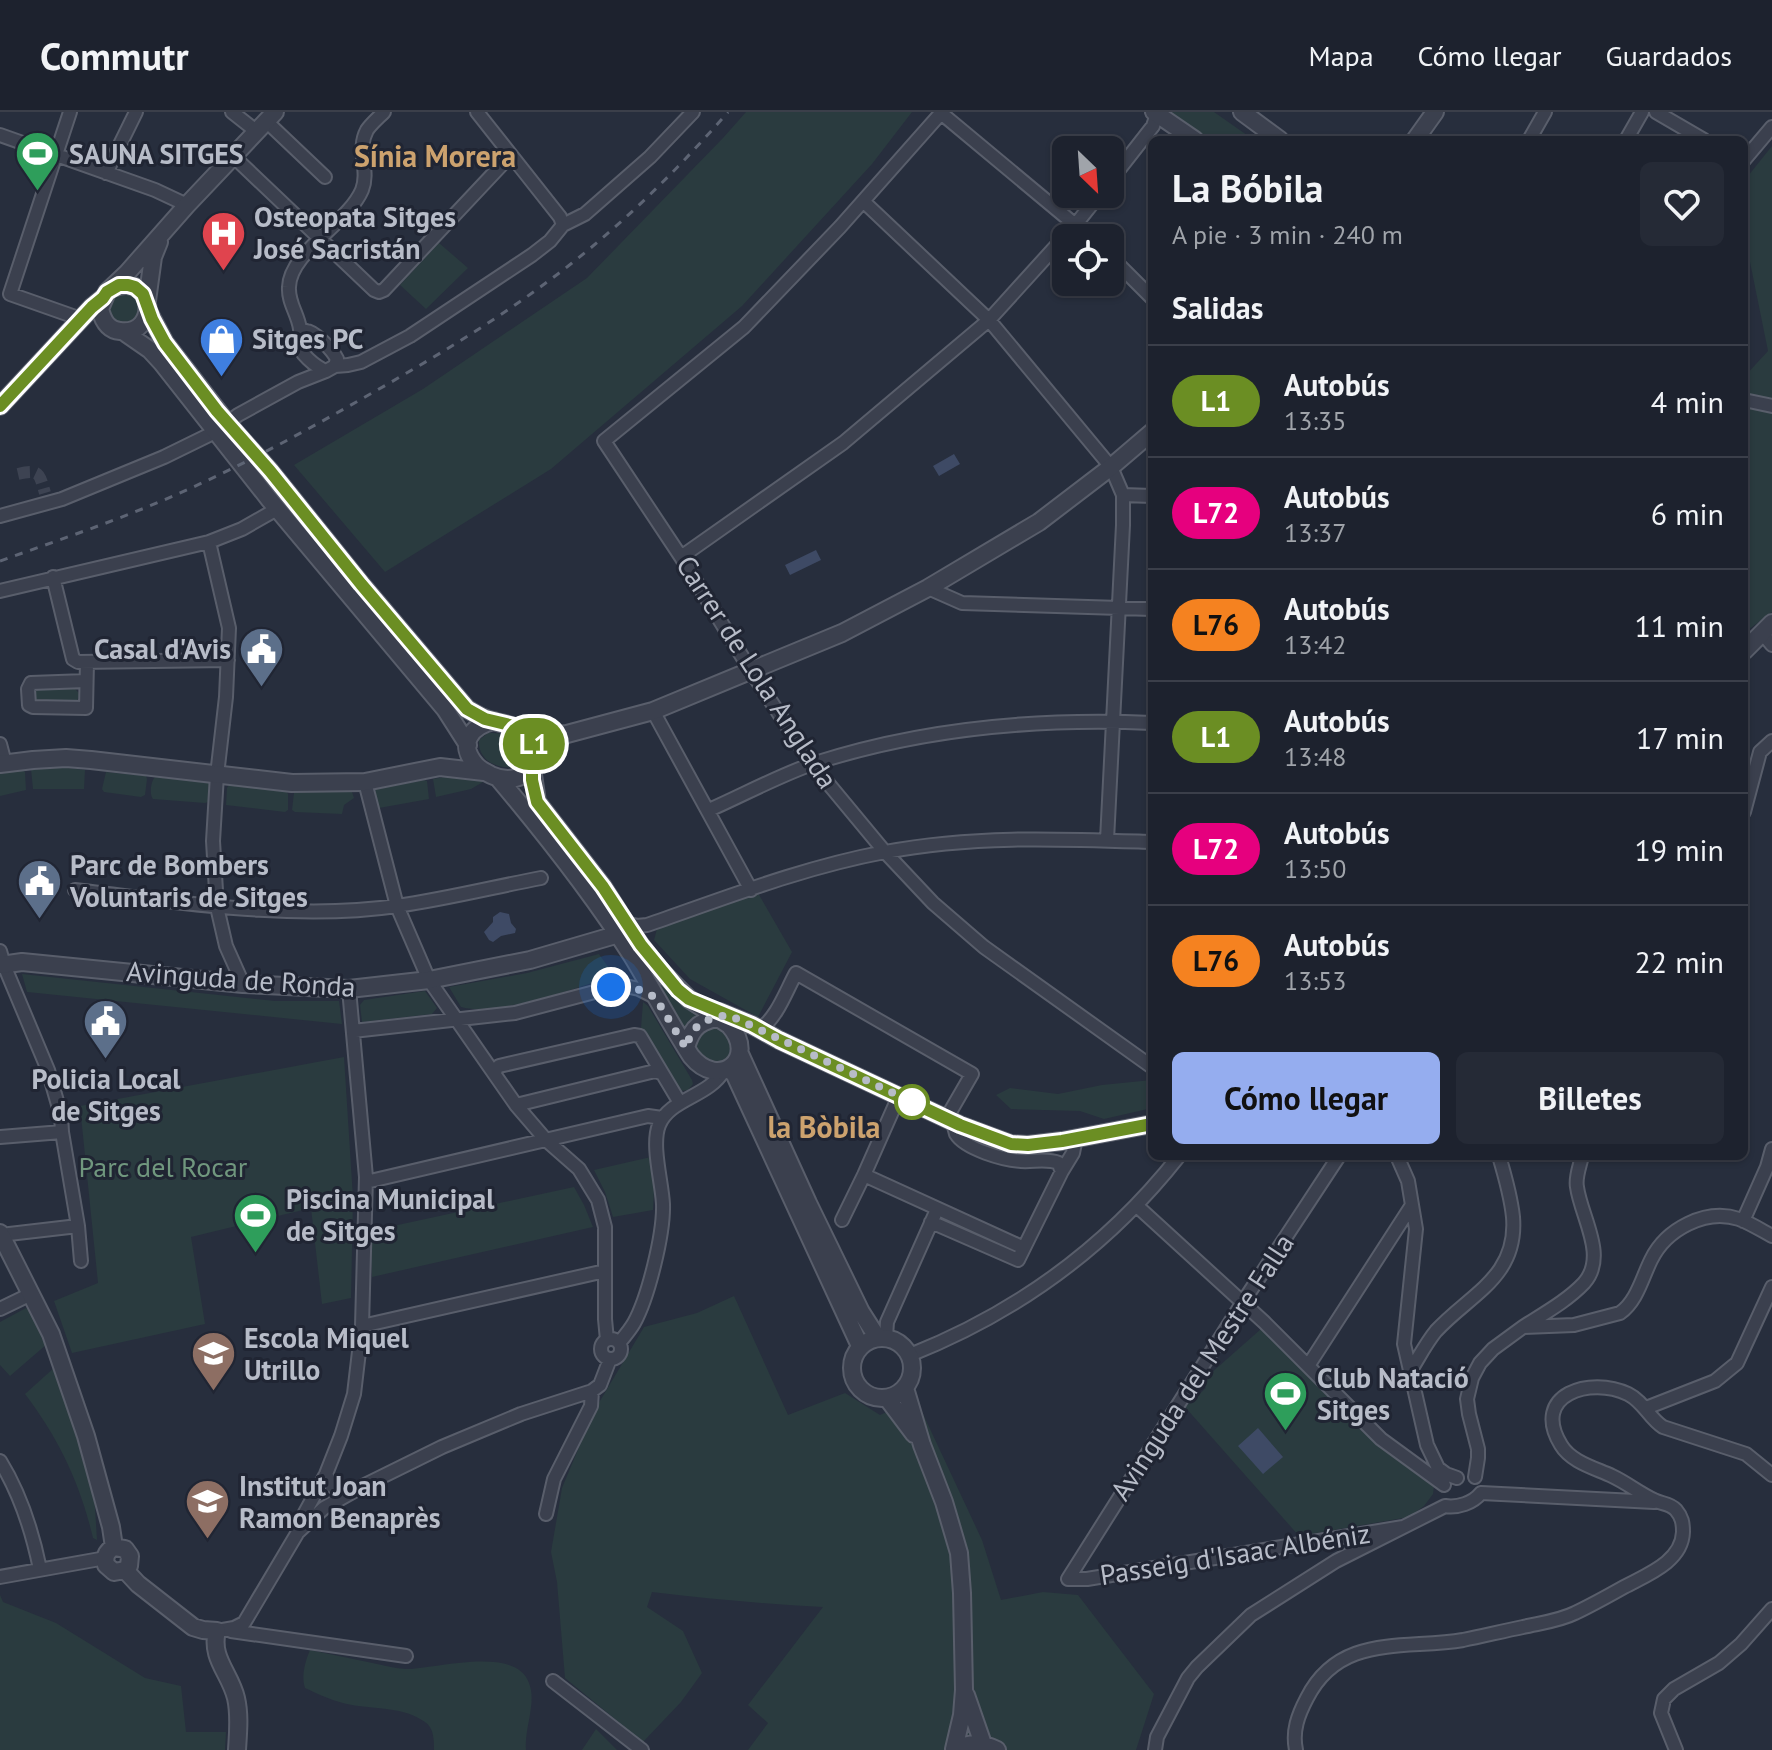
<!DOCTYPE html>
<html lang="es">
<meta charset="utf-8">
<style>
body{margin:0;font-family:"PT Sans",sans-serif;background:#252a36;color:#f1f3f6;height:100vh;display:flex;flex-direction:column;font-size:30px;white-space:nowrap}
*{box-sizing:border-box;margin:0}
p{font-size:26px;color:#a0a4aa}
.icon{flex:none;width:44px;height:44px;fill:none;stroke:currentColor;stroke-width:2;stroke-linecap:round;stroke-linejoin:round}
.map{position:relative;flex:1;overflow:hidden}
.details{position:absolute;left:1148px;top:24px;width:600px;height:1024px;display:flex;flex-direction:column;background:#1d222e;border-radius:12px;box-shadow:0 2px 6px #0004,0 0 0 2px #3b3f4a}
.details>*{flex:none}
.badge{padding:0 16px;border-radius:26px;font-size:28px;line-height:52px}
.needle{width:52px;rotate:155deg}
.tools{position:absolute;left:1052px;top:24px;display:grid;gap:16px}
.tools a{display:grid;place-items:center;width:72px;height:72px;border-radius:12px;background:#1d222e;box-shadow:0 2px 6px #0004,0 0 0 2px #3b3f4a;font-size:40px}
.you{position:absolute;width:40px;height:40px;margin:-20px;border:6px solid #fff;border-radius:50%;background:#1a73e8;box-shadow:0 0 0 12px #1a73e833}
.map>.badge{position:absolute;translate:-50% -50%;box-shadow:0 0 0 4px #fff}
h2{padding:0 24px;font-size:30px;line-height:72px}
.round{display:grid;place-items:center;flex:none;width:84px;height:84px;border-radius:12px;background:#252a36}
.overview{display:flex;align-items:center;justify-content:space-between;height:136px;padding:0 24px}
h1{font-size:38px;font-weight:800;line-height:60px}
.button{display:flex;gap:16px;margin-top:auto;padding:16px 24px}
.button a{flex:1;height:92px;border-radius:12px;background:#95adef;color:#111;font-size:32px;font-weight:800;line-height:92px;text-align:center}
.button a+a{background:#252a36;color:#f1f3f6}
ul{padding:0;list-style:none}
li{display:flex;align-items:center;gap:24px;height:112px;padding:0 24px;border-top:2px solid #3b3f4a}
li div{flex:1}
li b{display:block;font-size:30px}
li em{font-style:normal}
li .badge{min-width:88px;font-weight:700;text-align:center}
header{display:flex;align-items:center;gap:48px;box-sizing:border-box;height:112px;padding:0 40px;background:#1d222e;border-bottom:2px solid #3b3f4a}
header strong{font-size:38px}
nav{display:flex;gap:44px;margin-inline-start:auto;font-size:28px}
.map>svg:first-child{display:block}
.green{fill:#2a3b3f}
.water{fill:#3e4a65}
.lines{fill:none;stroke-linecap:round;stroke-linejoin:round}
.minor-tunnel{stroke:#3d4352;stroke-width:12;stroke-dasharray:12 6;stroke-linecap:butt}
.minor-casing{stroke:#595e6b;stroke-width:16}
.tertiary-casing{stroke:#595e6b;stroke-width:20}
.minor{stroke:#3b404e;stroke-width:12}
.tertiary{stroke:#3b404e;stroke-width:16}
.rail{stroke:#5d6474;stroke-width:3;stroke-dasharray:8 8;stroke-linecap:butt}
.line-casing{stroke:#fff;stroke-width:18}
.line{stroke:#6b8e23;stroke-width:12}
.walk{stroke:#b7bcc8;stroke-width:8;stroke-dasharray:0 14.4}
.stop-dot{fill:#fff;stroke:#6b8e23;stroke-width:4}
.labels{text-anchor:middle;stroke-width:6;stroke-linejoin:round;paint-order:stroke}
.poi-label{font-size:28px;font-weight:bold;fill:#b7bcc8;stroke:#202533;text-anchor:start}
.street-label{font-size:28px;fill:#b7bcc8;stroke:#202533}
.park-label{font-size:28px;fill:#70977e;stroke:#202533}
.neighbourhood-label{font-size:30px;font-weight:bold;fill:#cca26e;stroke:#202533}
</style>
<header>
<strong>Commutr</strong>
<nav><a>Mapa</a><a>Cómo llegar</a><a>Guardados</a></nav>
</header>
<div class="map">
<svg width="1772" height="1638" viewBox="0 0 1772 1638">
<rect width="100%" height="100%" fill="#272e3d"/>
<path class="green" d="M746,0H912L872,52L742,194L551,357L385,460L294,353L423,277L587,166L723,26Z
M1165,0H1214L1254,28H1208Z
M1772,34V500L1744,521V265L1768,239L1750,150L1744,146V69Z
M439,131L468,156L426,197L400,173Z
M109 196a15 15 0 1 1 30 0a15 15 0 1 1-30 0Z
M40,576H74L79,581V585L76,590L39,591L33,586L34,579Z
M488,621C505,620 517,625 527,639L526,650C509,662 477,653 479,628Z
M60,655L85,658L84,677H33L31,657Z
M22,658L25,660L26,678L0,684V662Z
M106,660L146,664L147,667L145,683L141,685L104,680L102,677Z
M457,663L470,664L483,670L471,677L436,685L433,667Z
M155,665L209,671L208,690L205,691L153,687C149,682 151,669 155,665Z
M424,668L427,669L429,687L379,696L375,680L376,677Z
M229,673L286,679L288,682V698L285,700L226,693L227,676Z
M296,680H352L354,686L344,693L342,702L295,700L292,698L294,681Z
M758,781L792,840L758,905L690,867L654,828L657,817Z
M599,842L611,859L608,866C572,877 496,905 461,895L449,875L527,861Z
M645,850L700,902L686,913L682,920Z
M22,862L275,889H339L342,912L27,880Z
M425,879L437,896L432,902L362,910L360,893L364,888Z
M643,890L648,894L692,968L693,972L688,978L681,979L677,976L644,918L641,916Z
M717,913L728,920C733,942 733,950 707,951L694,937L699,919Z
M344,945L353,1086L351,1186L322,1192L311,1096L191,1125L205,1212L72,1241L54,1189L98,1171L80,994Z
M1152,968V996L1104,1007L1080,999L1011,997L996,983L1010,976L1058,982L1102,973Z
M651,1045L654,1078L653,1098L613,1105L605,1080L594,1058Z
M574,1075L584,1093L593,1115L372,1165L370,1119Z
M734,1184L788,1303L845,1281L880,1303L916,1287L982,1428L1001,1488L1043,1480L1078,1483L1154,1582L1136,1638H748L768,1611L748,1593L823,1495C766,1492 709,1487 652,1480L647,1495L683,1519L702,1561L681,1590L643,1630L565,1566L557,1470L551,1440L562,1376L594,1299L644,1215L697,1201Z
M26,1196L33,1199L47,1232L10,1264L0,1253V1210Z
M1261,1217L1379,1334L1431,1368L1434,1374L1433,1382L1424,1394L1409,1405L1299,1424L1185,1295L1206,1276L1201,1270Z
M55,1255L94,1380L97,1428L93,1426C80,1371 59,1327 25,1282Z
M0,1483L3,1490L56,1511L145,1566L181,1574L186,1620H226L225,1638H0Z
M310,1538C332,1543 355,1547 377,1552C387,1554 398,1557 407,1557C435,1557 516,1533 529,1571C537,1591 524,1616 526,1638H434C434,1628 434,1616 425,1610C405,1595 375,1597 352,1593C335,1590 320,1583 305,1576C301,1564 305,1550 310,1538Z
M596,1617L617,1638H582Z"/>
<path class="water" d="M954,342L960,352L939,364L933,354Z
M816,438L821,448L790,463L785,453Z
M500,800L509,802L511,811L516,817L515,821L501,824L493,830L489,828L484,820L493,810V805Z
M1258,1316L1283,1345L1263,1362L1238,1334Z"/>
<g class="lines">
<path class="minor-tunnel" d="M18,362C40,357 39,361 45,381"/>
<defs>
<path id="minor" d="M70,0L10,182L81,207
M232,0L256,19
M477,0L560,105L563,113
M942,0L840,115L744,215L604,329L681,445L751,559L812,652L885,740L933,791L984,835L1152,955
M1656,0L1704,28
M941,1L1091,126
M266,9L325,65
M0,23L155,78L187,93
M1529,28L1545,0
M1626,28L1642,0
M234,45L374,178L379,180L384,178L508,46L510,42
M1744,48L1772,15
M106,61L136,0
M1110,69L1153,14L1157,2
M863,89L989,208L1111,355L1123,383V413L1107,728
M1110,144L1152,186
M300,220C302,220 304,218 306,219C315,219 333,239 337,247L335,254
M335,254L348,253L361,250L410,224L532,143L550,129L563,113L585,102L650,45L693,0
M326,259C316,255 298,241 298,229C298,218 301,227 300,217C298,202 288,191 289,175C290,140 348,111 362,78C370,58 356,38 367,18C371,12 378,6 384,0
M1744,288L1772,294
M1123,383L1152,384
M0,404L62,387L164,345L215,320L238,303L298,270L326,259L335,254
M209,430L229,516L226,585L217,663L213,729L217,795L226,834L243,872
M681,445L843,331L989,208L1076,112L1100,82
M53,465L73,547L78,550L228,548
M928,476L962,491L1152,497
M0,479L209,430L242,417L277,397
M1762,521L1772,533
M86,569L31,571L28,577L29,593L33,595L86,596L87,550
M653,599L751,778
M0,632L5,651
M365,670L397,794L429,868L516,993L546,1028L579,1057L598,1088L605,1115V1207L607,1228
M709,698C743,683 780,663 815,651C924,616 1038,606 1152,611
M1744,700L1760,640L1772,629
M75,778C178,790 294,809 397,794C446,787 494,775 541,766
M626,811L637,814L647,813C725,786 804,755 885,740C975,723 1062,727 1152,730
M0,839L4,853L48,958L61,1003L62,1020L78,1114L81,1149
M759,918C777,906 786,879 796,861L972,962L946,1007
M353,919L515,901L621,873L639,877L655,885
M494,960L499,954L634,923L640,924L680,991
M516,993L655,959L661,961
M952,1010C953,1010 956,1022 956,1022C965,1037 1004,1048 1021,1049C1034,1050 1046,1046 1059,1051
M0,1025L62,1020
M1339,1044L1243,1190L1068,1467H1087L1403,1415
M1397,1044L1408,1069L1416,1117L1404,1232L1427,1333L1438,1356L1446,1362L1457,1366
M1060,1055L1062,1059L1073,1041L1076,1026
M864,1063L1024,1136
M366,1070L648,1004L662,1006
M1137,1094L1264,1210L1381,1327L1444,1373
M842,1108L864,1063L899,984
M1743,1109L1767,1055L1772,1037
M931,1110L1018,1148L1062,1059
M0,1123L78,1114
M0,1197L31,1182
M362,1214L605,1159
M1523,1215C1543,1202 1567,1189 1584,1171C1608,1144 1581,1105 1577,1075C1575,1065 1580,1054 1582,1044
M886,1225L887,1210L935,1102
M601 1237a10 10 0 1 1 20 0a10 10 0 1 1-20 0Z
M619,1231C624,1225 630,1218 634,1211C648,1186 664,1122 663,1092C662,1070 651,1033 659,1013C670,986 709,985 724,958
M910,1243C1016,1201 1108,1134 1179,1044
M1308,1254L1412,1093
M1409,1261C1418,1247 1426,1231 1436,1219C1470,1182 1518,1165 1513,1105C1511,1085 1505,1064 1499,1044
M1646,1296L1715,1269L1737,1251L1772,1175
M0,1349C21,1383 32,1418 40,1457
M326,1362L331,1373L345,1384
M1475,1365L1478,1346V1337L1469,1302L1467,1287L1472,1266L1480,1251L1493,1237L1523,1215L1574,1213L1620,1201C1637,1189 1642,1166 1651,1148C1666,1117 1706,1096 1739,1107C1750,1111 1761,1118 1772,1124
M1481,1381L1654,1390
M546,1402L554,1367L591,1294L592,1279
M298,1420L302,1406L326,1362L341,1324L354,1282L362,1214L366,1065L349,877
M0,1465L100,1447L105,1449
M217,1519L234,1516L244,1511L298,1420L324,1396L365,1373L442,1335L521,1302L592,1279L600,1273L610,1247
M231,1519L406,1544
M553,1569L642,1638
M1155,1638L1157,1625L1188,1566L1197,1555L1251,1503L1336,1449L1445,1394C1458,1396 1473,1391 1481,1381
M1296,1638C1292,1619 1298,1603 1307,1586C1340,1521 1405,1538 1463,1528C1483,1524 1503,1519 1523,1515C1540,1511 1559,1509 1575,1501C1592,1493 1608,1484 1624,1475C1646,1463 1682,1450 1683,1420C1683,1411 1682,1405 1676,1398C1670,1391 1661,1392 1654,1388C1639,1381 1627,1371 1612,1364C1595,1356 1571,1350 1561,1333C1530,1282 1591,1264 1628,1282C1644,1290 1649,1306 1663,1315L1746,1342L1772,1363
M1676,1638L1661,1601L1664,1587L1674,1577L1719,1551L1741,1532L1772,1497"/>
<path id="tertiary" d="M1154,0L1195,28
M1242,0L1280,28
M1415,28L1435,0
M113,176C155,159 160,224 120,219C108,218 103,209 100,197L107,180L127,161L187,93L275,0
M147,189L153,145L159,130
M148,199L165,231L227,311L270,359L361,472L467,597C473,600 478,604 484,606C497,612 512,611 524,620C553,642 526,679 491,663C486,660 480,658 476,653C457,632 471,614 494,609
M124,220L150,238L162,251L269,387L445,597L468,633
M0,294L92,195L103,186
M1744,539L1772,511
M525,620L545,624L567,622L653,599L842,521L928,476L1039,410L1111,355L1152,320
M0,652L33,648L66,646L91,648L292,671L365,670L440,655L484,660
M499,667C546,723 592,781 632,844C652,877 670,911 691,944C719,979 759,946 729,913L689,887L658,856L633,823L603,775L537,690L532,656
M0,853L22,850L243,872L349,877L429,868L530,848L612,824L616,820
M720,900L752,913L779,928L960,1013L1011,1032L1028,1033L1062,1029L1152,1012
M686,936C692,913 701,909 724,904
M740,942L808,1091L861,1200L877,1225
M727,957L734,961L860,1234
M0,1121L51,1222L86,1324L111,1415L114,1435
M852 1256a30 30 0 1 1 60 0a30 30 0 1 1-60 0Z
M905,1276L922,1333L944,1390L959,1441L962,1481L964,1578L962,1603L954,1637
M887,1286L914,1322
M114,1435C107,1439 104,1444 106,1453L114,1460L125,1458
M114,1435L125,1437L130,1444L129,1454L125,1458
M125,1458L138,1472L193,1515L203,1518L217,1519C210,1546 230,1561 236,1586C240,1603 238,1621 237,1638
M966,1583L983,1632
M954,1638C970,1630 981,1630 997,1638"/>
</defs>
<use href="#minor" class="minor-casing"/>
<use href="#tertiary" class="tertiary-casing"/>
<use href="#minor" class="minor"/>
<use href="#tertiary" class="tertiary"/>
<path class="rail" d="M0,449C53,430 107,412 159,390C228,361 293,326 358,289C432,247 505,204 572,151C629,106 680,55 728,0"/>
</g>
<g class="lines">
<defs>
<path id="line" d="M0,294L92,195L103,186L107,180L119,173H128L135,175L143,182L152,207L165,231L217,299L270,359L361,472L467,597L485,607L514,614L525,620L532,628L535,636L536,644L532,656V668L537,690L603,775L641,833L678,878L689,887L752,913L779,928L960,1013L1011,1032L1028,1033L1062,1029L1152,1012"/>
</defs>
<use href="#line" class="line-casing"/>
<use href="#line" class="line"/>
<path class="walk" d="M611,875L631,874L655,885L686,936C693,911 704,907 729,903L914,991L912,990"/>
</g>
<defs>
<symbol id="stadium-pin" viewBox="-11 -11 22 30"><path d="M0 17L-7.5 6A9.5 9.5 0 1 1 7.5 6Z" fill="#2e9e5b" stroke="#202533"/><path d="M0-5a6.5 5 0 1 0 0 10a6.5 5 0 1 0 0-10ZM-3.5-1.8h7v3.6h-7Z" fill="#fff"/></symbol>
<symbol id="hospital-pin" viewBox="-11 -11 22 30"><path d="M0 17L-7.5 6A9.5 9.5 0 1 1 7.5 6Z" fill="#e0444e" stroke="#202533"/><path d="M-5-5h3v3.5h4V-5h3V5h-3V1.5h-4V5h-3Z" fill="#fff"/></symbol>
<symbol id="shop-pin" viewBox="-11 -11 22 30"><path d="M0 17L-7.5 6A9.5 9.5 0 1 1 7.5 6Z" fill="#3f7fe0" stroke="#202533"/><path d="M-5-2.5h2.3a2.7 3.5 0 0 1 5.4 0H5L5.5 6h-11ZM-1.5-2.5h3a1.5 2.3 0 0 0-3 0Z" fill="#fff"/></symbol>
<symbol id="civic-pin" viewBox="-11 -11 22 30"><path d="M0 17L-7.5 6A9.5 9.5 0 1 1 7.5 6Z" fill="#5c6f8a" stroke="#202533"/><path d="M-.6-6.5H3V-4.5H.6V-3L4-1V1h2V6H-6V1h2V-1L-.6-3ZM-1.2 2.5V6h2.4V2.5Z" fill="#fff"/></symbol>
<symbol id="school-pin" viewBox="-11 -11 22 30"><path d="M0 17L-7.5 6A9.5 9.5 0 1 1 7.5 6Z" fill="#8d6e63" stroke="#202533"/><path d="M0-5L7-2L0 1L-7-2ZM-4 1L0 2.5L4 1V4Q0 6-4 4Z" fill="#fff"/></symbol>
</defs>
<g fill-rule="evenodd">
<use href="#stadium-pin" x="12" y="16" width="51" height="69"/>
<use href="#hospital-pin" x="198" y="96" width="51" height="69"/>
<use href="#shop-pin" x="196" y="202" width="51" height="69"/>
<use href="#civic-pin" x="236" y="512" width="51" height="69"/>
<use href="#civic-pin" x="14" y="744" width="51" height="69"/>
<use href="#civic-pin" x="80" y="884" width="51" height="69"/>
<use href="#stadium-pin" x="230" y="1078" width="51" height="69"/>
<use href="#school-pin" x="188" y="1216" width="51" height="69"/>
<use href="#stadium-pin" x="1260" y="1256" width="51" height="69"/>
<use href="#school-pin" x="182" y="1364" width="51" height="69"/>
</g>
<circle class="stop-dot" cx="912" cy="990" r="16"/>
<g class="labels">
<g class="poi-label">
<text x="69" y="52">SAUNA SITGES</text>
<text x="254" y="115">Osteopata Sitges<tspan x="254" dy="32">José Sacristán</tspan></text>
<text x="252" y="237">Sitges PC</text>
<text x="231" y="547" text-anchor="end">Casal d'Avis</text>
<text x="70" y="763">Parc de Bombers<tspan x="70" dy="32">Voluntaris de Sitges</tspan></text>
<text x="106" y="977" text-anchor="middle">Policia Local<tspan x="106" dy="32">de Sitges</tspan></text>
<text x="286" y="1097">Piscina Municipal<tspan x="286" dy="32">de Sitges</tspan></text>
<text x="244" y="1236">Escola Miquel<tspan x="244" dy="32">Utrillo</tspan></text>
<text x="1317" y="1276">Club Natació<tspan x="1317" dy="32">Sitges</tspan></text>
<text x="239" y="1384">Institut Joan<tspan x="239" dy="32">Ramon Benaprès</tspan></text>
</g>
<g class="street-label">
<text transform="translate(757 560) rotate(57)" y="10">Carrer de Lola Anglada</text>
<text transform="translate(241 867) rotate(4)" y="10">Avinguda de Ronda</text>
<text transform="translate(1202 1255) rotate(-57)" y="10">Avinguda del Mestre Falla</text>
<text transform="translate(1235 1442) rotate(-9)" y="10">Passeig d'Isaac Albéniz</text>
</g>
<g class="park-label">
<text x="163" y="1065">Parc del Rocar</text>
</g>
<g class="neighbourhood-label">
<text x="435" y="55">Sínia Morera</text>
<text x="824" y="1026">la Bòbila</text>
</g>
</g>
</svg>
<div class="tools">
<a><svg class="needle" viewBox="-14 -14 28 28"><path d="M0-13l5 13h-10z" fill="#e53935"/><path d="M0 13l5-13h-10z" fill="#a0a4aa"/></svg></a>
<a><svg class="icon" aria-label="locate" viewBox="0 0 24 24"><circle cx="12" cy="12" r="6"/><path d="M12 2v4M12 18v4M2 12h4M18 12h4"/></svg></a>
</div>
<div class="you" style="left:611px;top:875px"></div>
<b class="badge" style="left:534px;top:632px;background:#6b8e23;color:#fff">L1</b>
<section class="details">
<div class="overview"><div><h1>La Bóbila</h1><p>A pie · 3 min · 240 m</p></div><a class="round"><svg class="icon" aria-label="heart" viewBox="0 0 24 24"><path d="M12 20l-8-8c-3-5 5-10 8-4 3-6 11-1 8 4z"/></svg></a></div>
<h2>Salidas</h2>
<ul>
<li><span class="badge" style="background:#6b8e23;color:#fff">L1</span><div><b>Autobús</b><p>13:35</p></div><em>4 min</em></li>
<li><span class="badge" style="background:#e6007e;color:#fff">L72</span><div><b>Autobús</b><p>13:37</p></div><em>6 min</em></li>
<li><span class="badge" style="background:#f58220;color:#111">L76</span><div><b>Autobús</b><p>13:42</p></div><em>11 min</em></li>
<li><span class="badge" style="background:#6b8e23;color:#fff">L1</span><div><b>Autobús</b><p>13:48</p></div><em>17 min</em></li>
<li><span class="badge" style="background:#e6007e;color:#fff">L72</span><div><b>Autobús</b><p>13:50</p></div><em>19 min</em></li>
<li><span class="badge" style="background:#f58220;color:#111">L76</span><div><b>Autobús</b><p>13:53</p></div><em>22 min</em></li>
</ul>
<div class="button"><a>Cómo llegar</a><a>Billetes</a></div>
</section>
</div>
